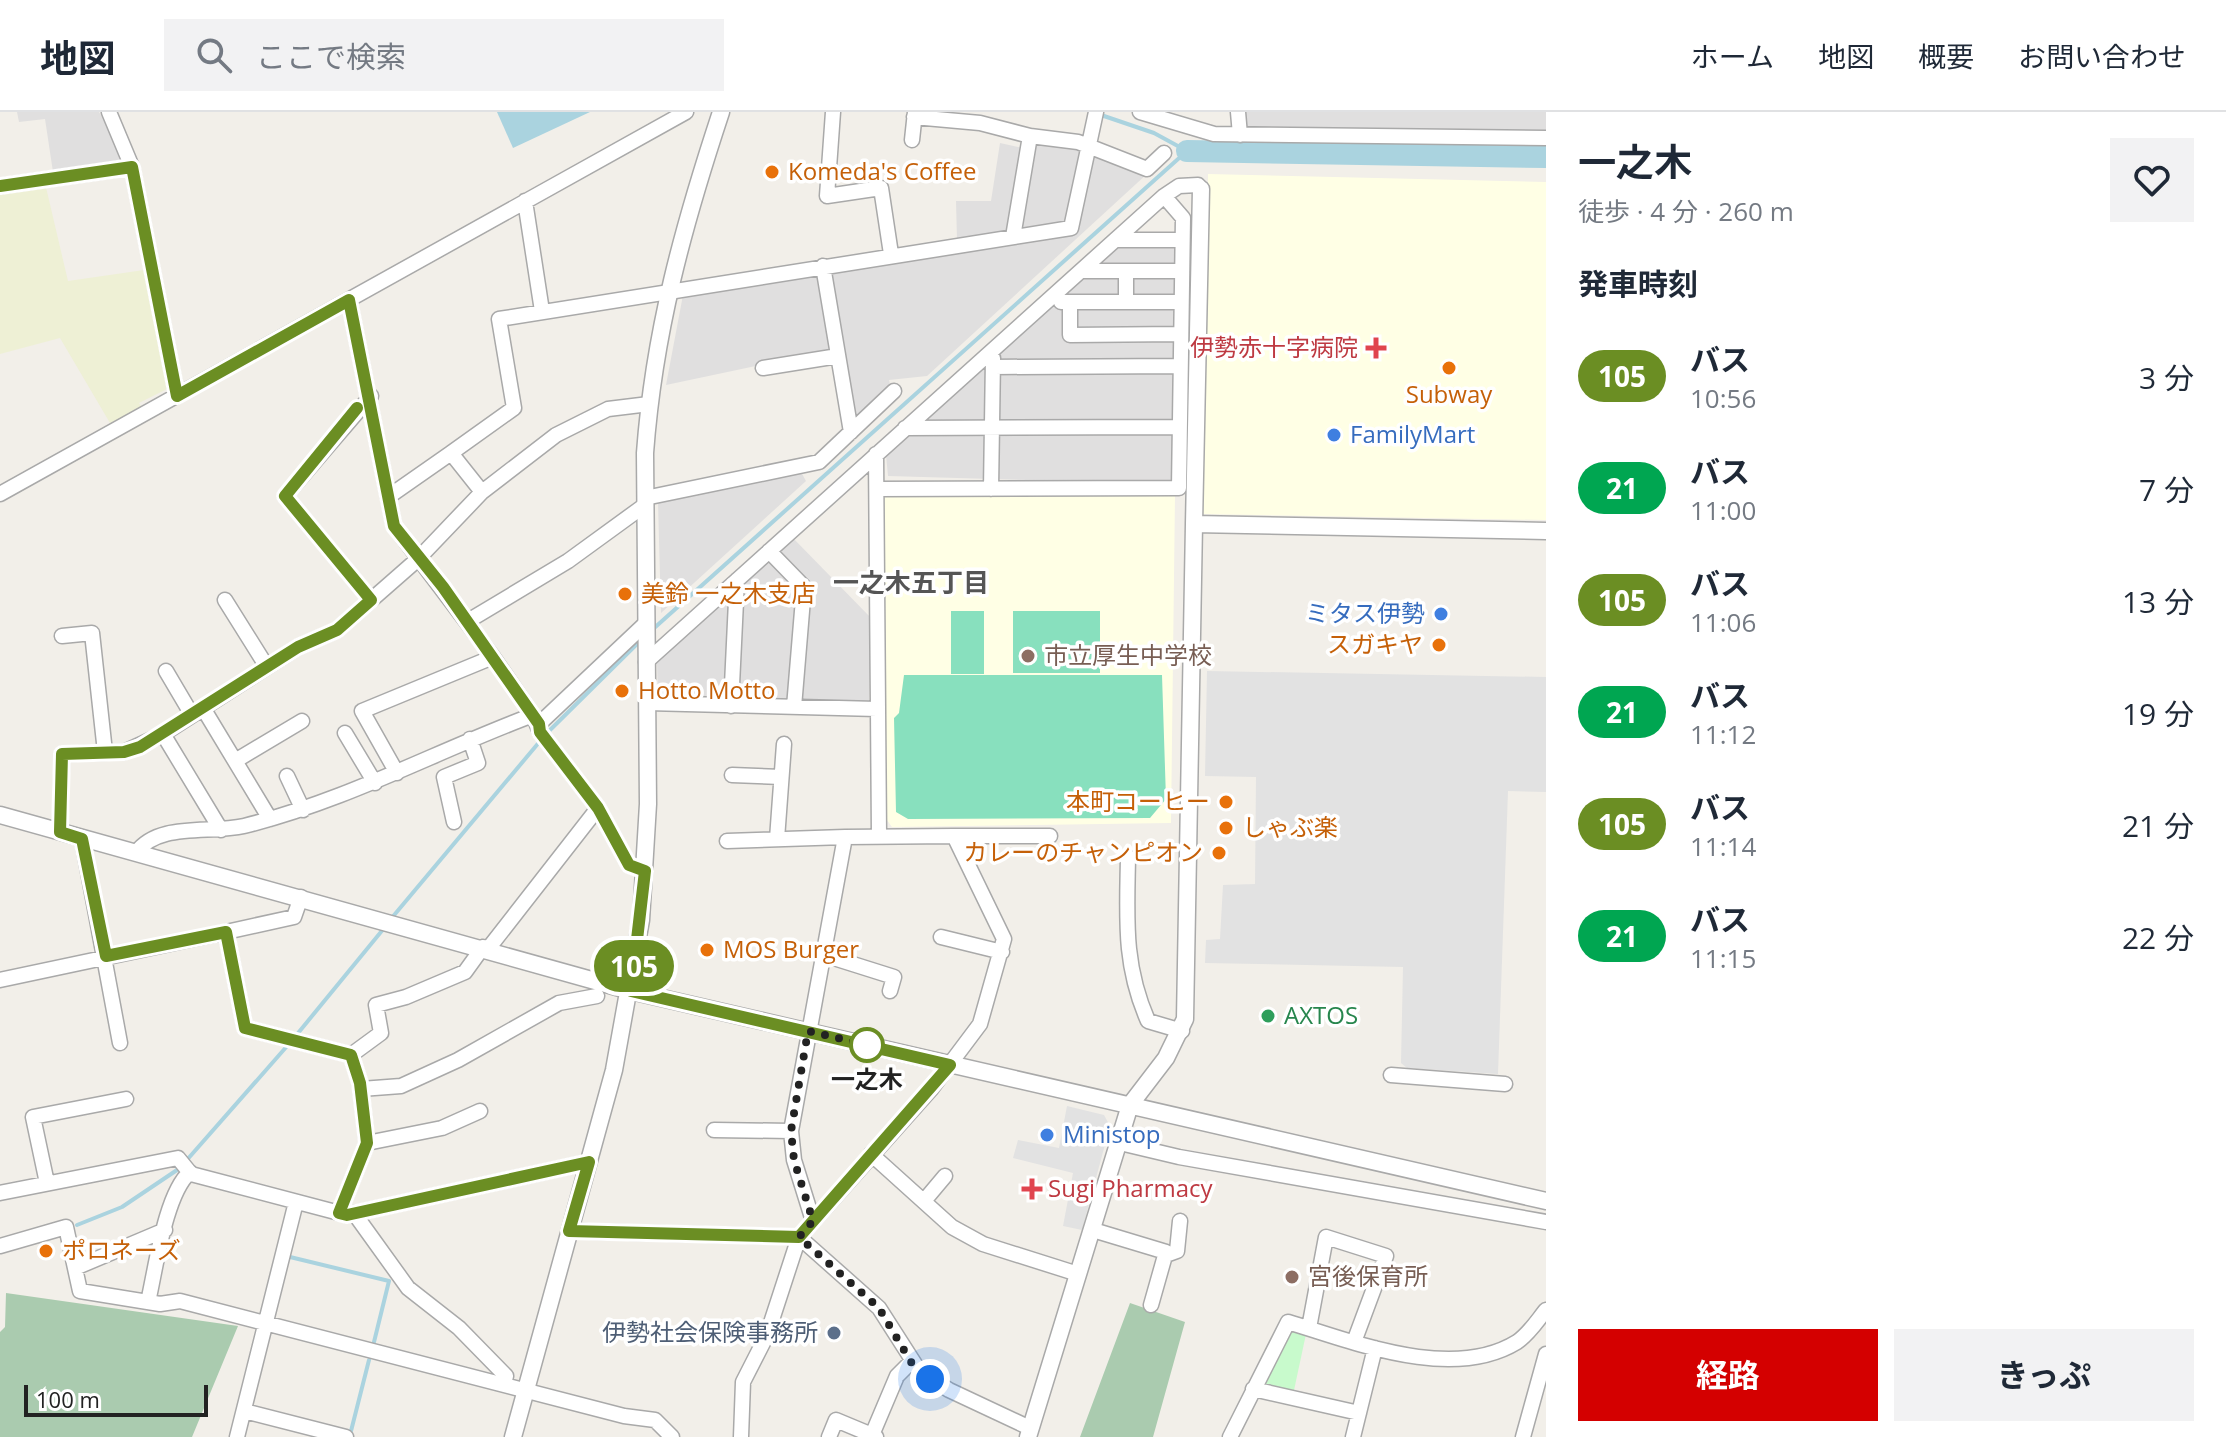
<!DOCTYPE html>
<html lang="ja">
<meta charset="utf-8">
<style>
body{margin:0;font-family:"Open Sans","Noto Sans JP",sans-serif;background:#f2f2f3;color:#1f2937;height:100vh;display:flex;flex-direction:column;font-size:30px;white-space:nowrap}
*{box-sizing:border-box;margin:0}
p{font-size:26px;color:#747a83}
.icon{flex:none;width:44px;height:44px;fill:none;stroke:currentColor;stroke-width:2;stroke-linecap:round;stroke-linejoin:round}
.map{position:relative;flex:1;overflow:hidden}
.side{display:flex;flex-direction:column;background:#fff;width:680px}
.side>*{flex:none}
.badge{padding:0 16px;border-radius:26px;font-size:28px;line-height:52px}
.scale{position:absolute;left:24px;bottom:20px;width:184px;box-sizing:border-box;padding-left:8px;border:4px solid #222;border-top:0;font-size:22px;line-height:28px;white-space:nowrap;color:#222;-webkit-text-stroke:6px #fff;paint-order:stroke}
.you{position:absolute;width:40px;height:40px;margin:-20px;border:6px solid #fff;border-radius:50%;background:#1a73e8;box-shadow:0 0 0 12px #1a73e833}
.map>.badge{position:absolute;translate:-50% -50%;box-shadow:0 0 0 4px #fff}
h2{padding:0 32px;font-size:30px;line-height:72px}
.round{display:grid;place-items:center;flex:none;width:84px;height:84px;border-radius:0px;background:#f2f2f3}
.headline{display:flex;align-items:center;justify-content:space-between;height:136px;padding:0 32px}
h1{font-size:38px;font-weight:700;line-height:60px}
.cta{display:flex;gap:16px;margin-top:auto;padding:16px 32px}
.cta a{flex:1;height:92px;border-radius:0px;background:#d40000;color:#fff;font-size:32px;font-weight:700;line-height:92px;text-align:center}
.cta a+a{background:#f2f2f3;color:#1f2937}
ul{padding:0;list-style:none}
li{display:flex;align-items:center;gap:24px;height:112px;padding:0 32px}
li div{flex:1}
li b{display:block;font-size:30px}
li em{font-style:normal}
li .badge{min-width:88px;font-weight:700;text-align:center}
header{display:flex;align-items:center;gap:48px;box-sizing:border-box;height:112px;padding:0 40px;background:#fff;border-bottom:2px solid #e0e1e3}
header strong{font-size:38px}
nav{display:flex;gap:44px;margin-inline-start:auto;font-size:28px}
.search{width:560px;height:72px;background:#f2f2f3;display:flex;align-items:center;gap:20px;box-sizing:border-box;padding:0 28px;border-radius:0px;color:#747a83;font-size:30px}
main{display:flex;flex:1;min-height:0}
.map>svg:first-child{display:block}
.residential{fill:#e0dfdf}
.education{fill:#ffffe5}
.farmland{fill:#eef0d5}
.cemetery{fill:#aacbaf}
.park{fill:#c8facc}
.pitch{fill:#88e0be}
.parking{fill:#e2e2e2}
.water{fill:#aad3df}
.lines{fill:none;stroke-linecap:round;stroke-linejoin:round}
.stream{stroke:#aad3df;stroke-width:4}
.river{stroke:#aad3df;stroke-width:22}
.minor-casing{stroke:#a9a9a9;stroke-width:17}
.tertiary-casing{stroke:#a9a9a9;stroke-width:19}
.minor{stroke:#fff;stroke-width:14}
.tertiary{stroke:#fff;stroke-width:16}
.line-casing{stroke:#fff;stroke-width:18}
.line{stroke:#6b8e23;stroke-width:12}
.walk{stroke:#222;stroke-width:8;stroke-dasharray:0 14.4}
.food-dot{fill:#e8710a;stroke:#fff;stroke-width:3}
.health-dot{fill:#e0444e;stroke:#fff;stroke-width:3}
.shop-dot{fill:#3f7fe0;stroke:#fff;stroke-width:3}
.education-dot{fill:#8d6e63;stroke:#fff;stroke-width:3}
.leisure-dot{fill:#2e9e5b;stroke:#fff;stroke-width:3}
.stop-dot{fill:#fff;stroke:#6b8e23;stroke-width:4}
.service-dot{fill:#5c6f8a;stroke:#fff;stroke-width:3}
.labels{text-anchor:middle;stroke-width:7;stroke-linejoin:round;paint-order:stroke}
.food-label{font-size:24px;fill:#c56008;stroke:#fff;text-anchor:start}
.health-label{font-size:24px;fill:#be3a42;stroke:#fff;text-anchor:end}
.shop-label{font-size:24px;fill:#366cbe;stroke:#fff;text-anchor:start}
.education-label{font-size:24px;fill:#785e54;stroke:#fff;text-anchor:start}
.leisure-label{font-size:24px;fill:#27864d;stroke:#fff;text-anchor:start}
.stop-label{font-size:24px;font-weight:bold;fill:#222;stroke:#fff}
.service-label{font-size:24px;fill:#4e5e75;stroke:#fff;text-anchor:end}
.neighbourhood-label{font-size:26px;font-weight:bold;fill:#555;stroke:#fff}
</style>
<header>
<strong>地図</strong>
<div class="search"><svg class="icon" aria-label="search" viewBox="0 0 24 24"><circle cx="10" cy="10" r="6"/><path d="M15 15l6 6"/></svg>ここで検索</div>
<nav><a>ホーム</a><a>地図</a><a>概要</a><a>お問い合わせ</a></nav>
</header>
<main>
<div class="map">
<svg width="1546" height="1325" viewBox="0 0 1546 1325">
<rect width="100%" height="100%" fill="#f2efe9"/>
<path class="residential" d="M17,0H99L118,32L120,49L53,60L45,7L19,10Z
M1243,0H1546V19L1249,18L1244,12Z
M1000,31L1023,36L1009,120L957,128L956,89H991Z
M1034,31L1084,37L1068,113L1017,122Z
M1092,41L1148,61L927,264L889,268L891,277L853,312L827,156L1073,119Z
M1119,131L1180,134L1175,368L1170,372L888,364L886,343Z
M819,160L832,238L666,273L683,183Z
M801,360L806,369L661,501L658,390Z
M793,426L871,506L869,589L658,586L657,551Z"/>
<path class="education" d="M1208,62L1546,70V408L1203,402Z
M1175,383L1171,711L892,715L884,704L881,384Z"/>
<path class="farmland" d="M45,71L68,169L144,158L169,276L139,291L142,296L110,311L60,226L0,242V79Z"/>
<path class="cemetery" d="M6,1181L238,1214L192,1325H0V1220L5,1215Z
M1130,1191L1185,1210L1153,1325H1080Z"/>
<path class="park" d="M1294,1219L1306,1222L1293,1283L1268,1276L1264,1270L1287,1223Z"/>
<path class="pitch" d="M951,499H984V562H951Z
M1013,499H1100V561H1013Z
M904,563H1162L1166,687L1150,706L908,707L896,700L894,606L899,601Z"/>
<path class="parking" d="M1207,559L1546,565V680L1508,679L1498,962L1407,956L1401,951L1403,855L1205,851L1206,828L1220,827L1223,773L1255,772L1256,665L1205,664Z
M1067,994L1104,1003L1110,1014L1082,1118L1063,1114L1073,1061L1013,1046L1018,1028L1059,1036Z"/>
<path class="water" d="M497,0H590L513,36Z"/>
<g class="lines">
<path class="stream" d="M652,518L1187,39L1154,21L1101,3
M547,621L640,529
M390,808L541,628
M294,926L385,815
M186,1049L288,933
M77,1113L122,1095L180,1056
M290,1145L389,1169L374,1230
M350,1323L369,1248"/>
<path class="river" d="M1187,39L1546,45"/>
<defs>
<path id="minor" d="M109,0L132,55L177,284
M833,0L827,84L881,76L891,142
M1140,0L1214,22L1546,26
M1238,0L1240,23
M914,5L980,11L1030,24L1078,30L1147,57L1164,41
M912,28L915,0
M0,74L132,55
M525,89L542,199
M1013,125L1030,24
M1116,128H1182
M823,154L851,320
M1081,159H1182
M1126,159V190
M349,188L394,414L493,545L533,603L540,620L598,696L629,753L645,759
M1061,190H1181
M1070,190V223L1180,222
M993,255L1180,254
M763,256L838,244
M905,316L1179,315
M876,342L879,724
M877,377L1179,376L1183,106L1164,84
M991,377L993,246
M482,380L451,341L514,296L499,207L1071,116L1096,0
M0,382L686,0
M388,385L451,341
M645,386L819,350L894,279
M769,439L804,475L794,595
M225,488L267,555
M371,488L285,384L371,284
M468,509L568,449L645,393
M62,524L92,521L105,640
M646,550L1164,84L1179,74L1198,73L1201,77
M166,559L192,603
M647,591L877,597
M731,594L737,468
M203,596L270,707
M539,612L646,511
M345,621L375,671
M163,622L221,718
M235,649L302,609
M397,661L362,599L493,545
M732,663L781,665
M287,664L303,698
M454,710L444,665L478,651L470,627
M60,720L62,642L124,640L163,622L298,535L337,518L418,447L482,380L556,323L608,297L649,292
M954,724H1050
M82,727L120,931
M777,727L784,632
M727,729L845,725
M136,741C158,710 209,722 244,714C348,688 434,640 533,603
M1128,745C1127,806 1123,852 1148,909L1182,919
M226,820L294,805L301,785
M941,825L1002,840
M488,837L598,696
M821,842L894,865L890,879
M0,868L226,820L245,916L351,943
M351,943L381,921L376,893L406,885L465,860L483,835
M1391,963L1505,972
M361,977L401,974L458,948L559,891L597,884
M714,1018L791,1019
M367,1031L442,1016L480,999
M1120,1031L1179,1045L1546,1110
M871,1042L952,1115L983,1132L1078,1162
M47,1071L33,1005L126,987
M0,1081L178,1046L191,1062L347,1103L589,1050
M924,1089L945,1064
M339,1101L367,1031L360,971L351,943
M354,1101L408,1176L459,1216L506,1264L504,1272
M1093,1118L1166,1140L1151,1193
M569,1119L799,1125L879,1196L920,1260L949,1278L1030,1316
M0,1134L66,1115L80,1179L160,1192L180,1189L624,1304L655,1308L672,1325
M1166,1143L1177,1139L1180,1109
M75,1156L165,1118
M148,1190C156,1156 165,1082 190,1060
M1309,1216L1326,1125L1386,1144L1354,1230
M1253,1277L1359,1301
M244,1299L346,1325
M237,1325L296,1090
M741,1325L743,1270L767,1223L799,1125L932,976L980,912L1004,827L954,724L845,725L791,1019L794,1048L813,1109
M829,1325L836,1308L872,1323
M876,1325L872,1323L897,1264L911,1250
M1230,1325L1288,1210C1354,1230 1452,1270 1517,1230C1529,1222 1537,1209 1546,1198
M1353,1325L1375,1236
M1523,1325L1546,1242"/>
<path id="tertiary" d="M1194,412L1201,77
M0,703L631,879L1546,1089
M513,1325L614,958L641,808L648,692L645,341C654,220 683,115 721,0
M1028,1325L1130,993L1166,946L1185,907L1194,412L1546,419"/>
</defs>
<use href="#minor" class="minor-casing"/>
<use href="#tertiary" class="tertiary-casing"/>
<use href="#minor" class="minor"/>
<use href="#tertiary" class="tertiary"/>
</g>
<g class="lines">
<defs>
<path id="line" d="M0,74L132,55L177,284L349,188L394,414L443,475L539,612L540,620L598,696L629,753L645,759L631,879L950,953L799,1125L569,1119L589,1050L347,1103L339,1101L367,1031L360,971L351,943L245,916L226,820L106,844L82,727L60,720L62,642L124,640L140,635L298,535L337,518L371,488L285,384L357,296"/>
</defs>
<use href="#line" class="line-casing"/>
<use href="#line" class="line"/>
<path class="walk" d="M867,933L808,919L791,1019L794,1048L813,1109L799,1125L879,1196L911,1250L930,1267"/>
</g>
<g class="food-dot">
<circle cx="772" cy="60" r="8"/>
<circle cx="1449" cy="256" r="8"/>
<circle cx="625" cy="482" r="8"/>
<circle cx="1439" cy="533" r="8"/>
<circle cx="622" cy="579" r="8"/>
<circle cx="1226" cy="690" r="8"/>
<circle cx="1226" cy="716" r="8"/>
<circle cx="1219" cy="741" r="8"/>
<circle cx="707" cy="838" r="8"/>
<circle cx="46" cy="1139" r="8"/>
</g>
<g class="health-dot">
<path d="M1372 224h8v8h8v8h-8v8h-8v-8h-8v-8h8z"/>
<path d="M1028 1065h8v8h8v8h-8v8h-8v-8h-8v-8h8z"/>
</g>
<g class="shop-dot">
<circle cx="1334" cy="323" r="8"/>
<circle cx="1441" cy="502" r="8"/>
<circle cx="1047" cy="1023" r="8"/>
</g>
<g class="education-dot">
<circle cx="1028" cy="544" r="8"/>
<circle cx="1292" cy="1165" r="8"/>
</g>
<circle class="leisure-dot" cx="1268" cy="904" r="8"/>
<circle class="stop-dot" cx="867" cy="933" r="16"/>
<circle class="service-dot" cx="834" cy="1221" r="8"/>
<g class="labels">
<g class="food-label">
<text x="788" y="68">Komeda's Coffee</text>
<text x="1449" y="291" text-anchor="middle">Subway</text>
<text x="641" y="490">美鈴 一之木支店</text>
<text x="1423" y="541" text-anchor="end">スガキヤ</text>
<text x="638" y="587">Hotto Motto</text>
<text x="1210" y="698" text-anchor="end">本町コーヒー</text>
<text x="1242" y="724">しゃぶ楽</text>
<text x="1203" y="749" text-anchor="end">カレーのチャンピオン</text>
<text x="723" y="846">MOS Burger</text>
<text x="62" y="1147">ポロネーズ</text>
</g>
<g class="health-label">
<text x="1358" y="244">伊勢赤十字病院</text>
<text x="1048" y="1085" text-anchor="start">Sugi Pharmacy</text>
</g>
<g class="shop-label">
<text x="1350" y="331">FamilyMart</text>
<text x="1425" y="510" text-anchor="end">ミタス伊勢</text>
<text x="1063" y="1031">Ministop</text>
</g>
<g class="education-label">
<text x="1044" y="552">市立厚生中学校</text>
<text x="1308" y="1173">宮後保育所</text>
</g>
<g class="leisure-label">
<text x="1284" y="912">AXTOS</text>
</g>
<g class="stop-label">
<text x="867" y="976">一之木</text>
</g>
<g class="service-label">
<text x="818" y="1229">伊勢社会保険事務所</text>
</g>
<g class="neighbourhood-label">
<text x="911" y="480">一之木五丁目</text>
</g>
</g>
</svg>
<div class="scale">100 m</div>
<div class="you" style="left:930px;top:1267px"></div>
<b class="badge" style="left:634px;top:854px;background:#6b8e23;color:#fff">105</b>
</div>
<section class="side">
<div class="headline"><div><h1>一之木</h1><p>徒歩 · 4 分 · 260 m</p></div><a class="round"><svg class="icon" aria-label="heart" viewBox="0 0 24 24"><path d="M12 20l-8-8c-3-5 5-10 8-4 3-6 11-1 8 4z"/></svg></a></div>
<h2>発車時刻</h2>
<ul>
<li><span class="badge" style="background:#6b8e23;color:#fff">105</span><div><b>バス</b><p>10:56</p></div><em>3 分</em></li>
<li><span class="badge" style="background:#00a651;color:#fff">21</span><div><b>バス</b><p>11:00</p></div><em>7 分</em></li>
<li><span class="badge" style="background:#6b8e23;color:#fff">105</span><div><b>バス</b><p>11:06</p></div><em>13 分</em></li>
<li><span class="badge" style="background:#00a651;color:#fff">21</span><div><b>バス</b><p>11:12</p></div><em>19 分</em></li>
<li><span class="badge" style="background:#6b8e23;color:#fff">105</span><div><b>バス</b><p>11:14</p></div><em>21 分</em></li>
<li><span class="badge" style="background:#00a651;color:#fff">21</span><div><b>バス</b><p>11:15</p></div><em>22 分</em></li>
</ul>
<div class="cta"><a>経路</a><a>きっぷ</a></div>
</section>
</main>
